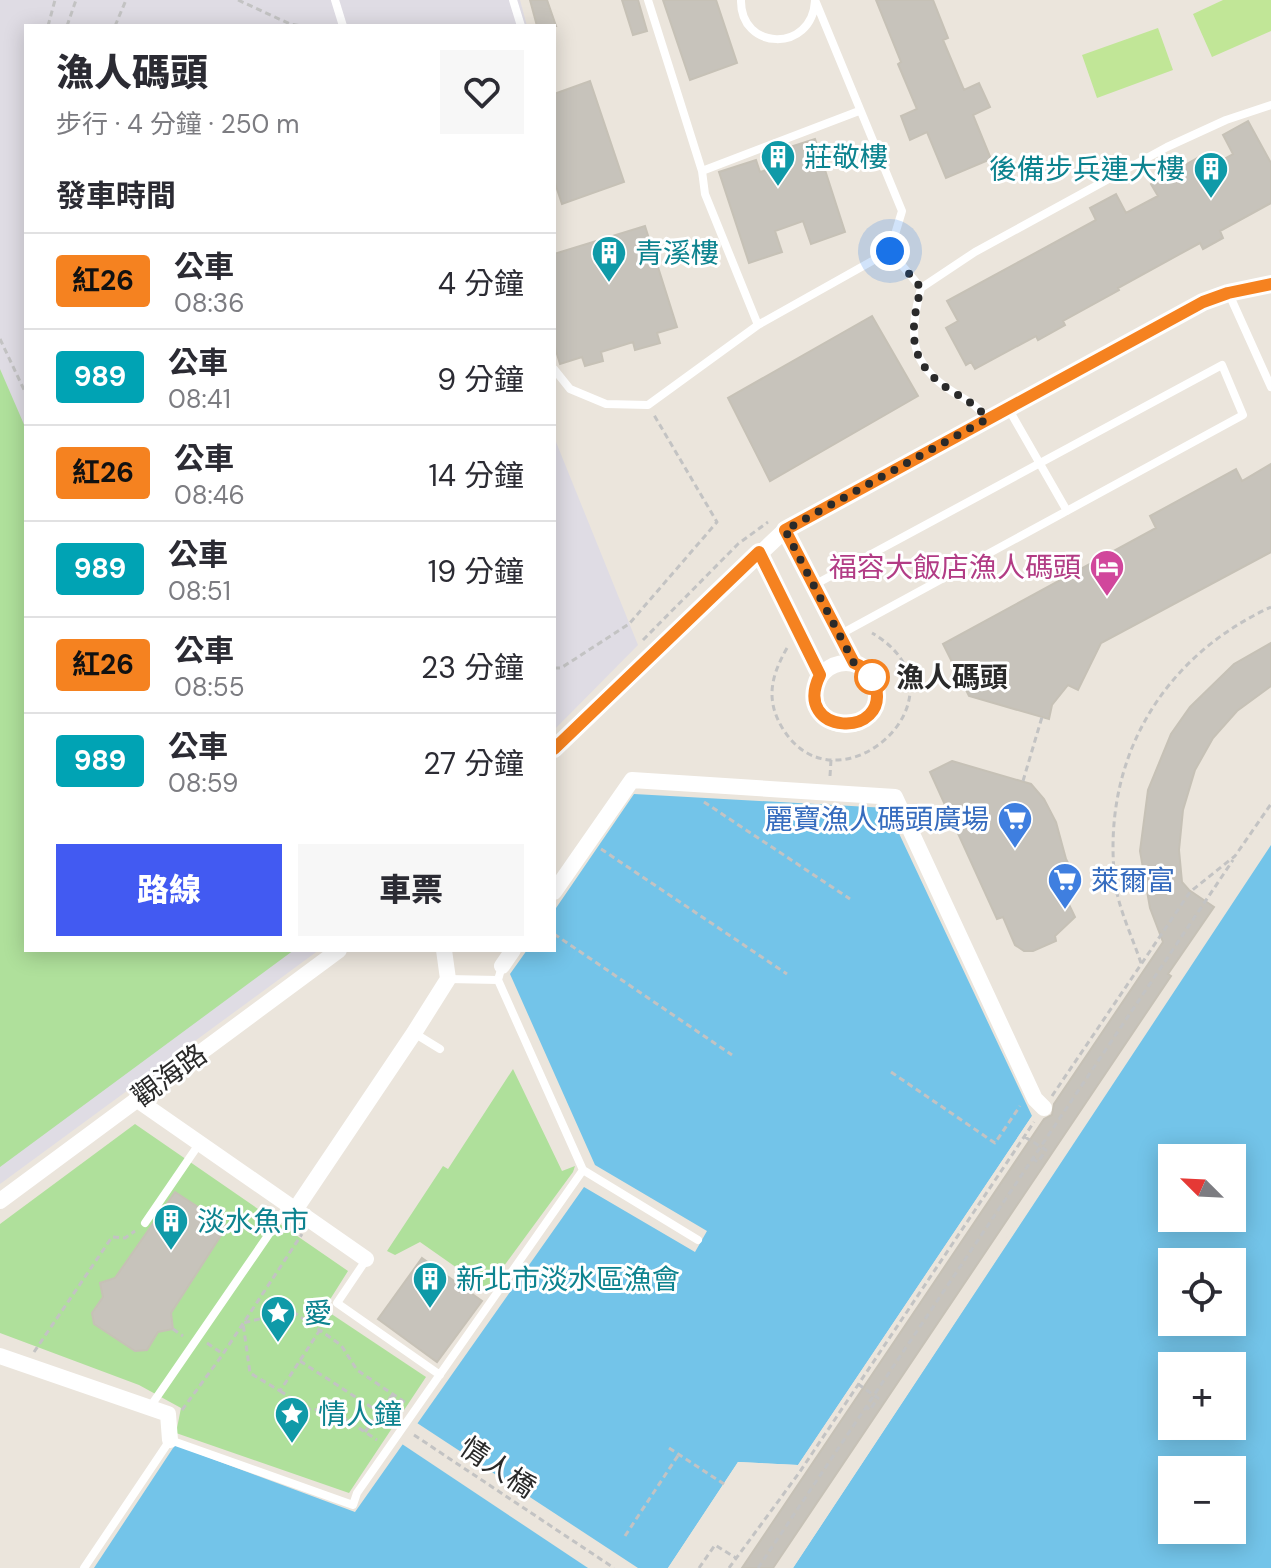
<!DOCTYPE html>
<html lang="zh-TW">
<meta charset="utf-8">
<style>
body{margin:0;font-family:"DM Sans","Noto Sans TC",sans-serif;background:#f7f7f7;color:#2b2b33;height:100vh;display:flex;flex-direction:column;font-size:30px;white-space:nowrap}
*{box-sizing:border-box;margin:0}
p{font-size:26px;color:#7c7c81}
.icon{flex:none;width:44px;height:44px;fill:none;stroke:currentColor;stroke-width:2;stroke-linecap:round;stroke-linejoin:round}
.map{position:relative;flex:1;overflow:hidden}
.sheet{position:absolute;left:24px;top:24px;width:532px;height:928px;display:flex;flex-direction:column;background:#fff;border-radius:0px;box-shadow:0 4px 20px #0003}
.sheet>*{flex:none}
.badge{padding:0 16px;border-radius:6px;font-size:28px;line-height:52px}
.needle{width:52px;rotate:294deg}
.controls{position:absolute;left:1158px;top:1144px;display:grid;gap:16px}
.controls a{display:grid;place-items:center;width:88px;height:88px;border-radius:0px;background:#fff;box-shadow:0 4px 20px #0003;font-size:40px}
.you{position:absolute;width:40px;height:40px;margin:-20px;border:6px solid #fff;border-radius:50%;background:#1a73e8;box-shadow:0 0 0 12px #1a73e833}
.map>.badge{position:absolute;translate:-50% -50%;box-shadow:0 0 0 4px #fff}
h2{padding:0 32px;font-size:30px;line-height:72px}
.round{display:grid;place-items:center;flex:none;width:84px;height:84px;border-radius:0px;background:#f7f7f7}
.overview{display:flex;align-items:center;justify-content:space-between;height:136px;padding:0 32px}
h1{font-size:38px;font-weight:800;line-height:60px}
.cta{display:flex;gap:16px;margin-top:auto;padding:16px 32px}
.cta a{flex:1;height:92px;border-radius:0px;background:#425af2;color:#fff;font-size:32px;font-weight:800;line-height:92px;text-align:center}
.cta a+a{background:#f7f7f7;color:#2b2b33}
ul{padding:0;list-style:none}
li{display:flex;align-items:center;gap:24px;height:96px;padding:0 32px;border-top:2px solid #e1e1e2}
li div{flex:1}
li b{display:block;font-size:30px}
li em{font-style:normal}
li .badge{min-width:88px;font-weight:700;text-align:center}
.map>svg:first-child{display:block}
.industrial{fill:#dfdce4}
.green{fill:#afe09b}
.pitch{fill:#c1e697}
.water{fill:#73c4e9;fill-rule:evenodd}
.pier{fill:#ebe5dc}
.building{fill:#c7c3bb;stroke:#c6c1b6;stroke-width:2}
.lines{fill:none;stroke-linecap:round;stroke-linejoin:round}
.path{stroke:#c3c3c3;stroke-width:3;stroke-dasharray:6 4;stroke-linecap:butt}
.lane{stroke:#fff;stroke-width:8}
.street{stroke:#fff;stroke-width:16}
.line-casing{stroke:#fff;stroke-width:18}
.line{stroke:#f58220;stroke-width:12}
.walk{stroke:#2a2a2a;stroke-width:8;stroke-dasharray:0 14.4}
.stop-dot{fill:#fff;stroke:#f58220;stroke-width:4}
.labels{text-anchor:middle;stroke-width:6;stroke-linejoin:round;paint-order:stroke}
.culture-label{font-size:28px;fill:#0d838f;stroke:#fff;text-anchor:start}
.hotel-label{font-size:28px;fill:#b23c85;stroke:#fff;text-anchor:end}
.stop-label{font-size:28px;font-weight:bold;fill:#2a2a2a;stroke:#fff;text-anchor:start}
.shop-label{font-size:28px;fill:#366cbe;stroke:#fff;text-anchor:end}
.street-label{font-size:28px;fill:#2a2a2a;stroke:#fff}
</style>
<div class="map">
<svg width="1271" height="1568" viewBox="0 0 1271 1568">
<rect width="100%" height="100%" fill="#ebe5dc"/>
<path class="industrial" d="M0,0H520L527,26H26V950H319L0,1184Z
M554,437L638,645L554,730Z"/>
<path class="green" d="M0,369L26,429V950H294L0,1167Z
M513,1069L562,1171L575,1166L573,1172L487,1289L420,1242L395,1255L387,1251L443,1166L448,1169Z
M135,1124L348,1271L324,1309L426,1377L349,1493L176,1433L181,1408L139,1385L0,1333V1224Z"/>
<path class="pitch" d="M1223,0H1271V31L1212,57L1193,14Z
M1158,28L1173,70L1097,98L1082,55Z"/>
<path class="water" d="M634,794L887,808L1032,1116L798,1465L738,1462L668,1568H94L175,1445L355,1512L584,1187L695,1252L707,1231L595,1165L510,974L527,950H554V911Z
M1271,845V1568H793ZM1172,1158H1232V1218H1172ZM1172,1262H1232V1322H1172ZM1172,1366H1232V1426H1172ZM1172,1470H1232V1530H1172Z"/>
<path class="pier" d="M1032,1116L1035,1118L801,1467L740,1466L673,1568H668L738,1462L798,1465Z
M1081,1124L1085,1125L793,1568H789Z
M414,1421L638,1568H588L399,1442Z"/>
<path class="building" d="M530,0H547L556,26H537Z
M622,0H638L647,31L633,35Z
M663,0H716L737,63L690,80Z
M876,0H933L948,38L943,40L964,90L979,83L990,107L973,115L991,159L946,178L927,132L910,140L901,116L917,109L898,64L901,62Z
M590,81L624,182L562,204L554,180V94Z
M1248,121L1271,163V203L1220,231L1223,238L1203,249L1200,243L1118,288L1119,290L1063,321L1065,325L1038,340L1036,336L975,369L971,362L966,365L946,328L958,321L947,301L1096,220L1090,208L1116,194L1126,213L1158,196L1151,184L1199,157L1206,169L1233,154L1223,135Z
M815,139L845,232L811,244L803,221L775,231L782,252L749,263L719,172L756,160L760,172L786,164L781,150Z
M645,226L677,327L657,333L660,343L635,350L633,342L601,352L603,361L585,366L582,357L560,364L554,344V254Z
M872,316L918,396L770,481L728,398Z
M1271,464V552L1101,643L1078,690L1068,685L1052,705L1049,719L969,696L943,644L1156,528L1150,516L1236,469L1242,481Z
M1271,643V686L1237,711L1213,738L1195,770L1183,810L1179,850L1182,882L1189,890L1214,907L1168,974L1171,976L773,1568H742L1044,1119L1052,1115L1054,1104L1163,942L1150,908L1140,851L1148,790L1171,734L1190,707L1234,664Z
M952,761L1031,784L1044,799L1056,822L1066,859L1078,882L1062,890L1075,917L1055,936L1056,941L1033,951H1024L1015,945L1003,917L997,919L930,772Z
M175,1192L227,1226L171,1313L173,1329L158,1332L147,1350L135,1351L94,1324L92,1313L103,1297L100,1283L115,1278Z
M422,1258L482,1301L437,1362L378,1319Z"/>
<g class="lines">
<path class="path" d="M238,0L290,24L301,26
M48,26L55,0
M67,26L76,0
M115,26L126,0
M0,339L26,394
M643,640L738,544L768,522
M787,648C771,676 765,700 783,729C838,818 977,694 872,633
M554,668H561L629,624L717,522L654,415
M830,776L831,760
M1023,781L1042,717
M704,802L850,899
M601,849L787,974
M554,934L732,1055
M1141,963C1132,936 1118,908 1115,881C1101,760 1162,657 1271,607
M891,1072L995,1143L1020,1106
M1052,1096L1190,892L1235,856L1271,804
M1025,1137L1046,1150L1038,1162L1033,1159
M331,1313C314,1339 297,1365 280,1391L250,1373L243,1323L292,1311L341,1345L357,1370L406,1403
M173,1329L183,1336
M207,1343L223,1354
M34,1352L112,1237L125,1238L135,1231
M300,1361L394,1422
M858,1384L878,1398L870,1410L866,1407
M280,1391L311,1410L330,1409L377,1440
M182,1410L223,1354L302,1234
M365,1432L393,1394
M414,1435L614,1568
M669,1448L724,1484
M625,1536L679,1454
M699,1568L715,1545L736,1558
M729,1568L799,1473L1034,1122
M758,1568L1233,860"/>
<path class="lane" d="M335,0L343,26
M513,0L521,26
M648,0L702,171L705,194L758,325
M741,0C740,51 812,53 815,1
M815,0L902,211L890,251L921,288
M702,171L859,111
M1229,294L1271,387
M554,369L570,389L606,404L648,405L758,325L890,251
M1008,408L1067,511
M987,419C979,406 966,400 953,392C908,364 909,334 921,288L975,252L1167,147L1226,120L1271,105
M814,585L1222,365L1243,415L839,635
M502,966L498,980L583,1170L698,1240
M448,979L498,980
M414,1033L440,1049
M145,1223L199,1144
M366,1260L337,1303L440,1375
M150,1407L289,1205
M84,1568L170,1440L353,1505L357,1493L583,1170"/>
<path class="street" d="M785,530L854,663
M759,552L820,675
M815 694a31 31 0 1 1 62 0a31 31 0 1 1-62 0Z
M554,749L785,530L1203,302L1228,293L1271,284
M554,892L632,780L895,797L1035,1099L1044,1108
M502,966L513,950
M136,1099L366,1259
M0,1201L339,950
M295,1210L414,1033L448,979L444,950
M0,1356L168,1414L170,1440"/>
</g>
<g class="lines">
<defs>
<path id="line" d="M554,749L759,552L820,675C790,736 892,740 875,684C872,673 864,667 854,663L785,530L1203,302L1228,293L1271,284"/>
</defs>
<use href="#line" class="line-casing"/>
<use href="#line" class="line"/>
<path class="walk" d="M872,677L873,679L867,670L854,663L785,530L987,419C977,404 962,398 947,388C907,361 910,330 921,288L890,251"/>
</g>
<defs>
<symbol id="building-pin" viewBox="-11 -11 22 30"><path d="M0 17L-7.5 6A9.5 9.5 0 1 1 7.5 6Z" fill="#0f9aa8" stroke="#fff"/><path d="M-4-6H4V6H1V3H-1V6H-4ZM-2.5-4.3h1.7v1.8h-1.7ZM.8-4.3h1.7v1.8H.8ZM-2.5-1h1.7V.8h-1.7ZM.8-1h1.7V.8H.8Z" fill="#fff"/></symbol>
<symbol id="hotel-pin" viewBox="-11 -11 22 30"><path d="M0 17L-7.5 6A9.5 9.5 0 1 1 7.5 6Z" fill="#d1479c" stroke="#fff"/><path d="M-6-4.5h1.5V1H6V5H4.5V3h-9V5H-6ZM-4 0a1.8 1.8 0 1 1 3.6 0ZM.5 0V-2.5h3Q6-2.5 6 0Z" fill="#fff"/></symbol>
<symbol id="supermarket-pin" viewBox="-11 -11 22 30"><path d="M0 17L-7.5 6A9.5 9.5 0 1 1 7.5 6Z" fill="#3f7fe0" stroke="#fff"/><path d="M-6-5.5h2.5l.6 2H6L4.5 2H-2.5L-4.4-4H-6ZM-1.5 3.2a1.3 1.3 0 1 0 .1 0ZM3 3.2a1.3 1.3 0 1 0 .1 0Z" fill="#fff"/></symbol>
<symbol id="sight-pin" viewBox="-11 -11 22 30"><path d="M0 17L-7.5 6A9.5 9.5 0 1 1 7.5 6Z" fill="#0f9aa8" stroke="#fff"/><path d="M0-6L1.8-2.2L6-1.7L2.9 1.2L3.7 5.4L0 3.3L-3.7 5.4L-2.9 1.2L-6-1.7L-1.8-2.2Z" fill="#fff"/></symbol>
</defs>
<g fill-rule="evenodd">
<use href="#building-pin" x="758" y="137" width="40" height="54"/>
<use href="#building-pin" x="1191" y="149" width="40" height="54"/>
<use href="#building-pin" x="589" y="233" width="40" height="54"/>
<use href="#hotel-pin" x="1087" y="547" width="40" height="54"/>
<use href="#supermarket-pin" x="995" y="799" width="40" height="54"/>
<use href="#supermarket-pin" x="1045" y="860" width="40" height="54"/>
<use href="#building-pin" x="151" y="1201" width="40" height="54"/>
<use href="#building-pin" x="410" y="1259" width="40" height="54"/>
<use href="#sight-pin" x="258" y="1293" width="40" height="54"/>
<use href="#sight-pin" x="272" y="1394" width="40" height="54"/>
</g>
<circle class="stop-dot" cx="872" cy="677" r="16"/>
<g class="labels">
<g class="culture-label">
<text x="804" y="167">莊敬樓</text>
<text x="1185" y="179" text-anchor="end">後備步兵連大樓</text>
<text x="635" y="263">青溪樓</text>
<text x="197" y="1231">淡水魚市</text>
<text x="456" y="1289">新北市淡水區漁會</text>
<text x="304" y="1323">愛</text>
<text x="318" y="1424">情人鐘</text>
</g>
<g class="hotel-label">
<text x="1081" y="577">福容大飯店漁人碼頭</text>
</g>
<g class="stop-label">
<text x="896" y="687">漁人碼頭</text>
</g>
<g class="shop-label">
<text x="989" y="829">麗寶漁人碼頭廣場</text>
<text x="1091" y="890" text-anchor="start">萊爾富</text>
</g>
<g class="street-label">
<text transform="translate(169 1075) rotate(-36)" y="10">觀海路</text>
<text transform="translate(498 1467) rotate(34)" y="10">情人橋</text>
</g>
</g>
</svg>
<div class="controls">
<a><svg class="needle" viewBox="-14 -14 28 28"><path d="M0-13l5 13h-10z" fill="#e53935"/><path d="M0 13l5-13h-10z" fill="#7c7c81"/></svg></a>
<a><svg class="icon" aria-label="locate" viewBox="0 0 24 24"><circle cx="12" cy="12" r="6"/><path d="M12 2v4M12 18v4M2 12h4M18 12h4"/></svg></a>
<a>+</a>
<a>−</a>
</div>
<div class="you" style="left:890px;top:251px"></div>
<section class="sheet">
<div class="overview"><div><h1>漁人碼頭</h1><p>步行 · 4 分鐘 · 250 m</p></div><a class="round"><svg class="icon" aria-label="heart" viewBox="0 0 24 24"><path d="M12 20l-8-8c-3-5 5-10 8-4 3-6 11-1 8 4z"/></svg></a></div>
<h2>發車時間</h2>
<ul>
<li><span class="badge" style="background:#f58220;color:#111">紅26</span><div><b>公車</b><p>08:36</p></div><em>4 分鐘</em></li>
<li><span class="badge" style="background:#00a3b4;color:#fff">989</span><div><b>公車</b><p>08:41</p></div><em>9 分鐘</em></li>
<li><span class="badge" style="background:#f58220;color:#111">紅26</span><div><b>公車</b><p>08:46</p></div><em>14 分鐘</em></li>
<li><span class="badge" style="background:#00a3b4;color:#fff">989</span><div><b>公車</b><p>08:51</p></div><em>19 分鐘</em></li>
<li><span class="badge" style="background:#f58220;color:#111">紅26</span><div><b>公車</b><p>08:55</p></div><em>23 分鐘</em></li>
<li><span class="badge" style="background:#00a3b4;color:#fff">989</span><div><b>公車</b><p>08:59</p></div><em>27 分鐘</em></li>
</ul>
<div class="cta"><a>路線</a><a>車票</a></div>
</section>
</div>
